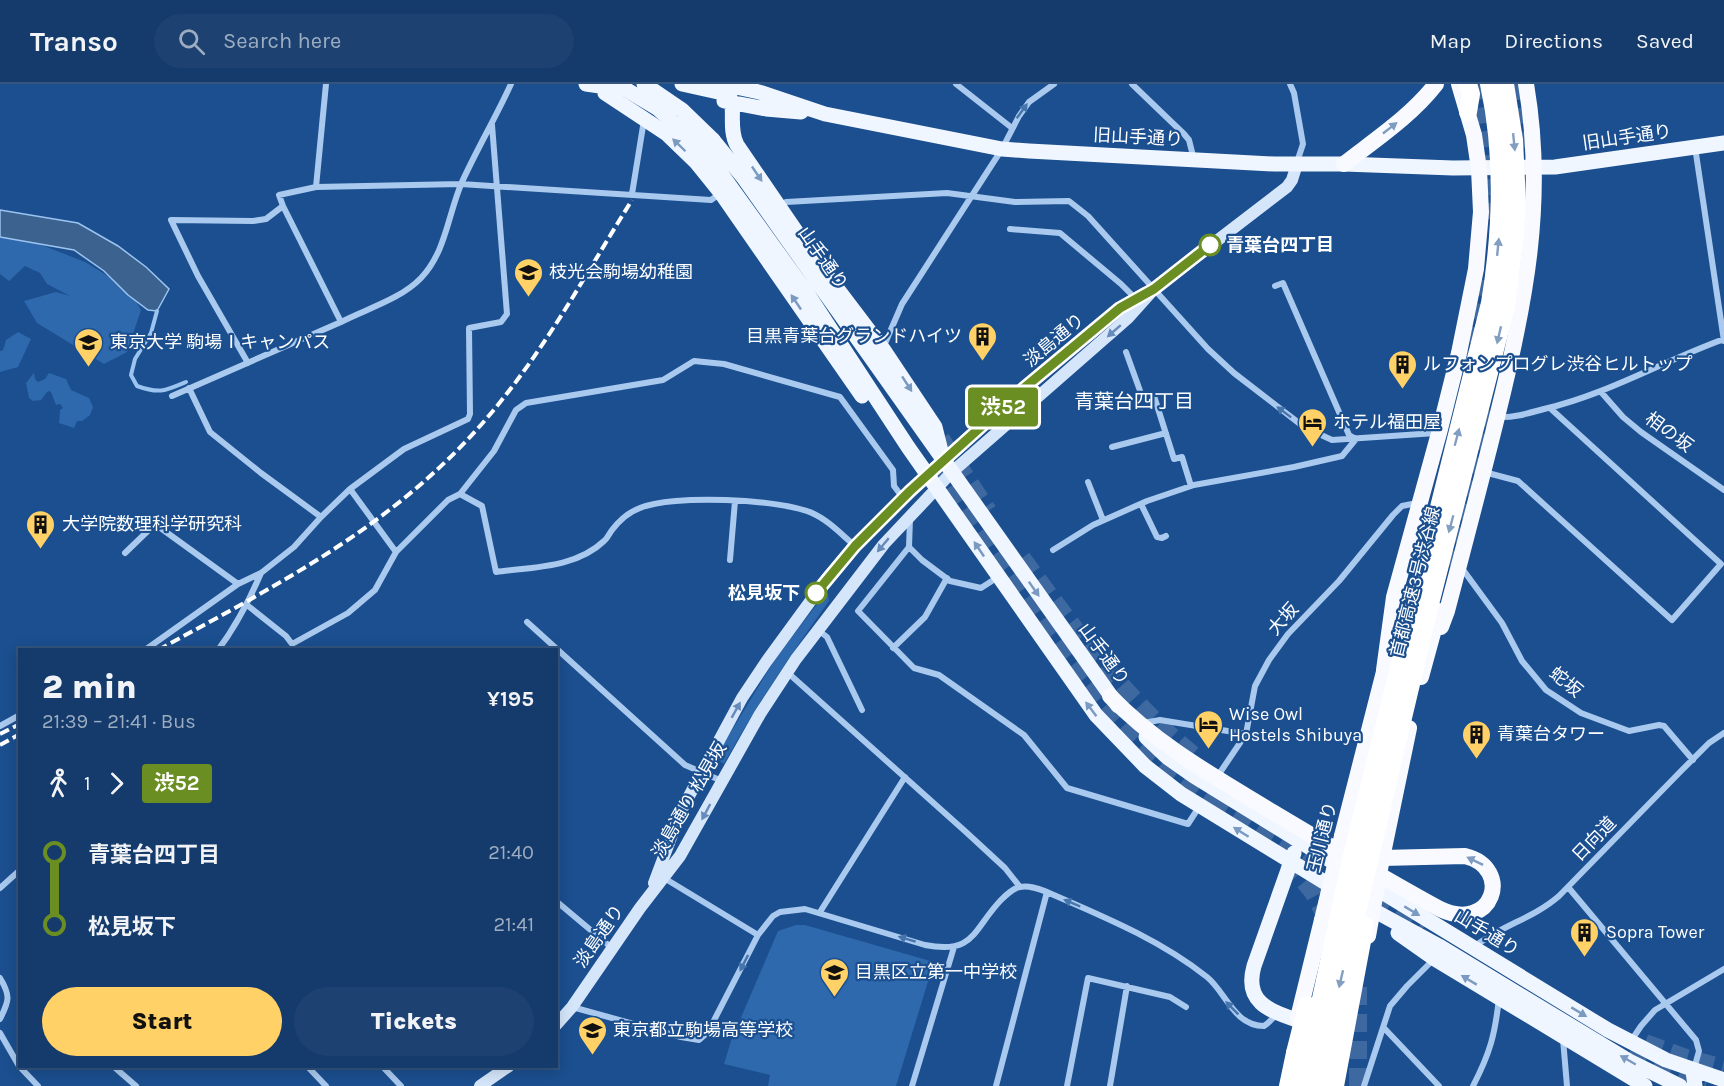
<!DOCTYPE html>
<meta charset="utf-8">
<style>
body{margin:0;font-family:Karla,"Noto Sans JP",sans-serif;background:#1d4271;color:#f1f3f6;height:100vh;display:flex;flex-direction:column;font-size:22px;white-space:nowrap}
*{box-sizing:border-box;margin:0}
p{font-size:20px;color:#9dadc1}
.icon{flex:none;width:33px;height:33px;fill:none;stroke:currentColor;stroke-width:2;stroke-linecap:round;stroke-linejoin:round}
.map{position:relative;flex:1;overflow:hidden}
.panel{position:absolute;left:18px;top:564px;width:540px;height:420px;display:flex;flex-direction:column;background:#143b6b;border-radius:0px;box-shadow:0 3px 15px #0003,0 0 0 2px #33557e}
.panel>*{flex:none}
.badge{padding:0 12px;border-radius:4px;font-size:21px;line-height:39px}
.map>.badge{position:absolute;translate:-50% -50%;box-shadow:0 0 0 3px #fff}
.legs{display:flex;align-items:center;gap:9px;height:66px;padding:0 24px;font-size:20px}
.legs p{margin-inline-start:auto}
.headline{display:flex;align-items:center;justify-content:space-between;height:102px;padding:0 24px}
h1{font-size:33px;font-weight:800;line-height:45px}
.primary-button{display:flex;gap:12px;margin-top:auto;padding:12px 24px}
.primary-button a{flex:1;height:69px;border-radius:36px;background:#ffd166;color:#111;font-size:24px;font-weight:800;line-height:69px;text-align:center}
.primary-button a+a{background:#1d4271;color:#f1f3f6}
ul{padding:0 24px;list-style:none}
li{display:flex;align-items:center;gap:21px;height:72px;font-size:22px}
li i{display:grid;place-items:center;width:9px;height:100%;margin:0 8px;background:currentColor}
li i::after{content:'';width:15px;height:15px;margin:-8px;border:4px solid;border-radius:50%;background:#143b6b}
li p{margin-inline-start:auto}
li:first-child i{background:linear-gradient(#0000 50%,currentColor 0)}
li:last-child i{background:linear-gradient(currentColor 50%,#0000 0)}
header{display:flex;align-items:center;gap:36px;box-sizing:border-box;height:84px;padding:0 30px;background:#143b6b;border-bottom:2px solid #33557e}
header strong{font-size:28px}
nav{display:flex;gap:33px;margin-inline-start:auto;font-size:21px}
.search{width:420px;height:54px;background:#1d4271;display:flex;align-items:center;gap:15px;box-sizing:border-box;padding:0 21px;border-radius:33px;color:#9dadc1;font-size:22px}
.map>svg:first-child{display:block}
.green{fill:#2e69ad}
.water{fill:#3c6290;stroke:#9cc4f0;stroke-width:1.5}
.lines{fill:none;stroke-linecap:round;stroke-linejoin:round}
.stream{stroke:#9cc4f0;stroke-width:4}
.trunk-tunnel{stroke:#3d69a0;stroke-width:16;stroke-dasharray:16 8;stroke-linecap:butt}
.motorway-tunnel{stroke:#3d69a0;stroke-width:18;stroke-dasharray:18 9;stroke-linecap:butt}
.minor{stroke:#a9c9ee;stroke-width:6}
.secondary{stroke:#d6e6fa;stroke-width:12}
.primary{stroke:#f0f6ff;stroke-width:15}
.trunk{stroke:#f8faff;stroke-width:16}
.motorway{stroke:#fff;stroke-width:18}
.rail{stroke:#fff;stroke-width:4;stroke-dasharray:10 4.5;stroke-linecap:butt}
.primary-bridge{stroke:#f0f6ff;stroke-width:15}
.trunk-bridge{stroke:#f8faff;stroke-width:16}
.motorway-bridge{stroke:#fff;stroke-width:18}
.oneway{fill:#4674ac}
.oneway2{fill:#7e9cc1}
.oneway3{fill:#829ec1}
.oneway4{fill:#7b9ac1}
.oneway5{fill:#668bba}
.line-1-casing{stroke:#fff;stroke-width:14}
.line-1{stroke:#6b8e23;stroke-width:9}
.stop-1-dot{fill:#fff;stroke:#6b8e23;stroke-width:3}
.labels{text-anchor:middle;stroke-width:4.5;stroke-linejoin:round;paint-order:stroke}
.street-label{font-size:18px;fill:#fff;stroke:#1b4f8f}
.stop-label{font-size:18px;font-weight:bold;fill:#fff;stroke:#1b4f8f;text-anchor:start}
.poi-label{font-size:18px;fill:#fff;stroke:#1b4f8f;text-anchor:start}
.neighbourhood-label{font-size:20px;fill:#fff;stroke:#1b4f8f}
</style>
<header>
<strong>Transo</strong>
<div class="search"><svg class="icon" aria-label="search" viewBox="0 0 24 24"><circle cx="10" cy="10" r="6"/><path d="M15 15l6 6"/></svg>Search here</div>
<nav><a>Map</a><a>Directions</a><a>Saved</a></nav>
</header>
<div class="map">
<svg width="1724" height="1002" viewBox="0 0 1724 1002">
<rect width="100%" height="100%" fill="#1b4f8f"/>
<path class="green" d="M0,147L19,152L85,178L129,205L141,226L127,268L104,280L37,239L24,217L56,208L70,212L47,200L40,189L25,182L9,197L0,190Z
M18,248L31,255L18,283L0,288V267L3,266L6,256Z
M34,289L35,295L38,298L45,295L49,289L66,295L71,306L89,314L93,323L90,331L82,337H77L74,344L59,339L60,326L63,324L60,320L56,321L51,308L48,307L41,316L33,317L29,314L26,299Z
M825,510H828L829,517C791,570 755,623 724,680L715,674L777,572Z
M796,841H805L934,878L896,1002H768L770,991L724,980L731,957L778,847Z"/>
<path class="water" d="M0,126L78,139L118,162L146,183L169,205L157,227L148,226L128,211L104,187L74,166L0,153Z"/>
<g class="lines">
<path class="stream" d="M157,227L151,249L135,275L131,291L137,302C159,310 165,307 186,298"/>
<path class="trunk-tunnel" d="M1476,0C1486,46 1490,91 1488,137
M1516,0L1526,67
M1464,282L1482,193
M1450,482L1492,321"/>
<path class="motorway-tunnel" d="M941,355L988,427
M937,379L1052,548L1101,608
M1022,474C1075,546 1127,618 1197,674
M1087,602C1125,650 1169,691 1220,726
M1214,712L1422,846
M1287,777L1313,808L1329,838
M1645,959L1686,974L1724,984
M1629,970L1656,981L1707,997
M1358,1002V896"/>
<path class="minor" d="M956,0L1012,44
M1132,0L1184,50L1189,56L1194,76
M1290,0L1294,9L1303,60L1297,78
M1695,63L1724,257
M316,103L326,0
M632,110L644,36
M779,123L786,118L947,109L1015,118L1069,117L1088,132L1208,265L1234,289L1304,343L1332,356L1436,349
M1010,145L1060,149L1121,200L1135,214
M341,238C366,225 401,215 421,194C446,168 448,130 462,98C477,65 496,33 511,0
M883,264L902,220L1002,65L1019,32L1029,18L1054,0
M1126,268L1143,315L1154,312L1174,375L1182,373L1191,402
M248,279L198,192L171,136L253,137L266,135L283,122
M189,304L210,348L261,389L321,433
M1601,308L1623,333L1641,348L1724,406
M172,312L341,238L283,122L279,111L316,103L461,100L711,116L721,109
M1499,333C1514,334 1529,329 1544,325C1608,310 1663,277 1724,255
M1112,363L1166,349
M1484,388L1518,397L1672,536L1721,480L1550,324
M1088,398L1103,436
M350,405L396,468
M460,410L482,422L496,488C532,483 576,484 604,457C607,455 609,450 612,446C619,437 629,428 640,424C671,410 781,415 812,429C828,436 841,450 855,462
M1141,420L1157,453L1162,454L1166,452
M910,435L909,463L858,527L914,584L939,591L1024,651L1067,704L1188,740L1199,723
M909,463L922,476L950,497L981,504L998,493
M1053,466L1093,441L1147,417L1194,401L1294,383L1342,372L1356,355L1349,351L1283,199L1275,202
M125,469L155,440L238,500
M730,476L735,417
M1461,483L1502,539L1522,577L1546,606L1581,629L1629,647L1659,641L1664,642L1693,676
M247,521L286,552L292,560L348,529L375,506L396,468L448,416L460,410L494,367L516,326L526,319L663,296L694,277L724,280L840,313L893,386L894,402L903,414
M527,538L685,681L722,697
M818,546L827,553L862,626
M893,564L925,533L947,494
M145,566L238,500L261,489L294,463L321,433L350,405L404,365L468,335L470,330L469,244L501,238L507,230L492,41
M218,566C236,542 249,517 261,489
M787,588L966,748L1005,784L1020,803
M1143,639L1160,636L1246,650
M0,642L20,631
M1217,693L1246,650L1255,602L1269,576L1288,550L1339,497L1393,431L1402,422L1417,419
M664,794L758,851
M1568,803L1696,956L1699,967L1694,985
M0,804L20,786
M556,817L612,864
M820,828L905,693
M1474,863C1500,842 1534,834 1559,812L1681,687L1709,659L1724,649
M0,894C11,912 9,917 0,935
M572,923L681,953L699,956L708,948L758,851L773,832L780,828L805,825L925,861C975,871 973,845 1001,816C1006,811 1013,804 1020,803C1029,801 1039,805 1047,808C1102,832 1159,855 1207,893C1225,907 1234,942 1264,942C1270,939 1271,934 1277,931
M1384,944L1439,1002
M0,949L19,982L38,1002
M1563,955L1567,1002
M1631,957L1641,942L1655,926L1724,885
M113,982L136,1002
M307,982L326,1002
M382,982L401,1002
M912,1002L954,863
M996,1002L1047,808
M1067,1002L1088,894L1170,913L1186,923
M1110,1002L1127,902
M1364,1002L1390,922L1407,902L1434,875
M1473,1002C1490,969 1495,951 1499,914"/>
<path class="secondary" d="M654,799L681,727L742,614L766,578L828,493L855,462L943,376L1024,304L1120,224L1145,209
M556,941L572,923L640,824L680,772L760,630L796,575L884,460L952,388L1128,234L1154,205L1287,103L1292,96L1297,80
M480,1002L509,982"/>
<path class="primary" d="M586,0L614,4
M682,0L727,10C738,18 727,43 737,61L817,178L883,265L935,343L941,367
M722,0L759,8L825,30L1002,65L1029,67L1274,80H1344L1453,84L1555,83L1724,59
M606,4L605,9L667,50L696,78L721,109L862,312
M724,17L766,25L801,28
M713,56L743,93L1118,622
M704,66L809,212L908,363L1096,631L1145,682L1181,710L1339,807
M1146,653L1167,673L1194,692L1346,786
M1294,769L1254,882C1244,917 1268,927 1297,936
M1369,800L1608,946L1666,976L1724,996
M1362,820L1439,862L1629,977L1680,1002
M1398,849L1435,875L1645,1002
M1693,987L1695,1002"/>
<path class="trunk" d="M1344,80C1376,55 1411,32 1436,0
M1441,543L1447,527C1464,462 1481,398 1497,333C1525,221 1546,116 1526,0
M1384,586L1394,513L1439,349L1459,269L1476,185L1481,128L1479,85L1474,51L1459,0
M1421,593L1439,527
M1110,612C1155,659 1210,690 1266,724C1323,758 1381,793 1440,825C1493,850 1514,784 1465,772L1382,774L1409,644
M1342,752L1387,576
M1298,934L1322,836"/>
<path class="motorway" d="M1468,0L1471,10L1468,28
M1288,1002L1295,969"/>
<path class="rail" d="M158,566C288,495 407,435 501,317C551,255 590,183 632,116
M0,650L20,640
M0,661L20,650"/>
<path class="primary-bridge" d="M617,0L657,24L704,66
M644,0L682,26L713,56"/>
<path class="trunk-bridge" d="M1322,836L1342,752
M1368,852L1382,774"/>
<path class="motorway-bridge" d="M1295,969L1307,921
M1302,1002L1352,772L1490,219C1502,146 1505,73 1489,0
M1318,1002L1338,908L1429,524L1506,222L1515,152L1517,118L1514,56L1505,0
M1335,1002L1365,841"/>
</g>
<defs><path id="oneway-solid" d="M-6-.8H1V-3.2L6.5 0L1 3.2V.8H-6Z" transform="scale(1.5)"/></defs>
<g class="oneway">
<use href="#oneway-solid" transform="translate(1022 27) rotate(-54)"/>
<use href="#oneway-solid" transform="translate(1284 328) rotate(-143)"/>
<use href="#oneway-solid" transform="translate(1072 819) rotate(-157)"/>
<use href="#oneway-solid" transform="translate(907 855) rotate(-163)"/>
<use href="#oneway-solid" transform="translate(744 879) rotate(117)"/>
<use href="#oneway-solid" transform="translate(1232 924) rotate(-135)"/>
</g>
<g class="oneway2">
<use href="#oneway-solid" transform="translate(1390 44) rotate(-38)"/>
<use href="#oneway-solid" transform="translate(1475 777) rotate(-154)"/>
</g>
<g class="oneway3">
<use href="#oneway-solid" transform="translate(1514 58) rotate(84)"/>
<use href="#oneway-solid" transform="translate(1498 163) rotate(-84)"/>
<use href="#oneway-solid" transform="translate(1499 251) rotate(103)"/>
<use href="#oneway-solid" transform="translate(1457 353) rotate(-75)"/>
<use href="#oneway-solid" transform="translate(1451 440) rotate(105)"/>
<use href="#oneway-solid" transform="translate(1341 895) rotate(103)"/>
</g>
<g class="oneway4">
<use href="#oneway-solid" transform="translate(679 61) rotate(-136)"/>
<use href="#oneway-solid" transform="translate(757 90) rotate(56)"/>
<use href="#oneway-solid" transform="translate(796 218) rotate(-124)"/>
<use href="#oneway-solid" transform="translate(907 300) rotate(57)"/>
<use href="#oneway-solid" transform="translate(979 465) rotate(-124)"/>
<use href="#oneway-solid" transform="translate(1034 505) rotate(55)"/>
<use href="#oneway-solid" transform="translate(1091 625) rotate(-127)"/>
<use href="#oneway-solid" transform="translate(1241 748) rotate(-148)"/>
<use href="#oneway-solid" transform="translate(1412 827) rotate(31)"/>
<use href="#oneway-solid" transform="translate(1469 896) rotate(-149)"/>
<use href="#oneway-solid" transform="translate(1579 928) rotate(31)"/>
<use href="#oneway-solid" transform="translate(1628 976) rotate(-150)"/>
</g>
<g class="oneway5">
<use href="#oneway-solid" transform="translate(1114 247) rotate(139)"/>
<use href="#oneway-solid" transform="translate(883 461) rotate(130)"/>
<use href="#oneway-solid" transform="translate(736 626) rotate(-61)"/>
<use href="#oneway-solid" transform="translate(706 728) rotate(118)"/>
</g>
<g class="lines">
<defs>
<path id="line-1" d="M816,509L855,462L910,407L1024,304L1120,224L1154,205L1210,161"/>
</defs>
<use href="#line-1" class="line-1-casing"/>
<use href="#line-1" class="line-1"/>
</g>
<defs>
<symbol id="school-pin" viewBox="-11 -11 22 30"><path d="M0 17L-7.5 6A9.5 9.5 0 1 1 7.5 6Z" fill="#ffd166" stroke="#1b4f8f"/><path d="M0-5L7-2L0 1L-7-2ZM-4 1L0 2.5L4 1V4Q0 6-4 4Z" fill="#111"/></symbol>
<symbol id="building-pin" viewBox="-11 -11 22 30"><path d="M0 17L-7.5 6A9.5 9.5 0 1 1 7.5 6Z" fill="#ffd166" stroke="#1b4f8f"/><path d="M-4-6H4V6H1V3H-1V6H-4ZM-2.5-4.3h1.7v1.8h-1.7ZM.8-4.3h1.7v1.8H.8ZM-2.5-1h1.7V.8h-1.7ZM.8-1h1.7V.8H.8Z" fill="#111"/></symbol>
<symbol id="university-pin" viewBox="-11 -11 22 30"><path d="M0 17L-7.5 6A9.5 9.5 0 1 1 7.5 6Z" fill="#ffd166" stroke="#1b4f8f"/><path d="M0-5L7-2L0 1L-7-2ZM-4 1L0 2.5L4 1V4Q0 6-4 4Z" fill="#111"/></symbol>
<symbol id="hotel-pin" viewBox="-11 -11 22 30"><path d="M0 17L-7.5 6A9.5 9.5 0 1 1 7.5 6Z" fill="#ffd166" stroke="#1b4f8f"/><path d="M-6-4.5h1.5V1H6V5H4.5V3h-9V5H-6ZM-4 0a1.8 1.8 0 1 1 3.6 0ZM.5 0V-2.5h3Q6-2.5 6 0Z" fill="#111"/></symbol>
</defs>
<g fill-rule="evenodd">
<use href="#school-pin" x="512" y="172" width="33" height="45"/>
<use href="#building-pin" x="966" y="236" width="33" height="45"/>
<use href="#university-pin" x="72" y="242" width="33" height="45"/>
<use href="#building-pin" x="1386" y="264" width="33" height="45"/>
<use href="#hotel-pin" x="1296" y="322" width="33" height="45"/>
<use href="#building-pin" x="24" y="424" width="33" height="45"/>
<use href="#hotel-pin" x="1192" y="624" width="33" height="45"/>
<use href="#building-pin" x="1460" y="634" width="33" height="45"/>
<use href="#building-pin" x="1568" y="832" width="33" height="45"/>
<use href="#school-pin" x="818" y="872" width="33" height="45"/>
<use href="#school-pin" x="576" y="930" width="33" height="45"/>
</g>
<g class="stop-1-dot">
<circle cx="1210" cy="161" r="10"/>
<circle cx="816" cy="509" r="10"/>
</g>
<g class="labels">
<g class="street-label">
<text transform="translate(1138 53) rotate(3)" y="6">旧山手通り</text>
<text transform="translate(1627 53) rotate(-8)" y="6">旧山手通り</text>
<text transform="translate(823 174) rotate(55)" y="6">山手通り</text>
<text transform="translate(1054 256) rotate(-40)" y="6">淡島通り</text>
<text transform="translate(1669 348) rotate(36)" y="6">相の坂</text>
<text transform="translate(1415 498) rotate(-76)" y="6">首都高速3号渋谷線</text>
<text transform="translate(1283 535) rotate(-49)" y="6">大坂</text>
<text transform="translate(1104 570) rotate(54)" y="6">山手通り</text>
<text transform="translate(1566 598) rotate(39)" y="6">蛇坂</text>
<text transform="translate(689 716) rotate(-60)" y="6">淡島通り 松見坂</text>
<text transform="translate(1322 753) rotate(-76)" y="6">玉川通り</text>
<text transform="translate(1594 755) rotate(-46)" y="6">日向道</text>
<text transform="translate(1487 849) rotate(31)" y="6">山手通り</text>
<text transform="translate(599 852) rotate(-55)" y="6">淡島通り</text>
</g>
<g class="stop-label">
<text x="1226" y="167">青葉台四丁目</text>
<text x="800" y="515" text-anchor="end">松見坂下</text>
</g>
<g class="poi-label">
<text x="549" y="194">枝光会駒場幼稚園</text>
<text x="962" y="258" text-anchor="end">目黒青葉台グランドハイツ</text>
<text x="110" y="264">東京大学 駒場Ⅰキャンパス</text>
<text x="1423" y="286">ルフォンプログレ渋谷ヒルトップ</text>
<text x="1333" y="344">ホテル福田屋</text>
<text x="62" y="446">大学院数理科学研究科</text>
<text x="1229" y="636">Wise Owl<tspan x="1229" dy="21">Hostels Shibuya</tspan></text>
<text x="1497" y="656">青葉台タワー</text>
<text x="1606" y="854">Sopra Tower</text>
<text x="855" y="894">目黒区立第一中学校</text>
<text x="613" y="952">東京都立駒場高等学校</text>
</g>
<g class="neighbourhood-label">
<text x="1134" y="324">青葉台四丁目</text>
</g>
</g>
</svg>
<b class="badge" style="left:1003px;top:323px;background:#6b8e23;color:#fff">渋52</b>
<section class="panel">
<div class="headline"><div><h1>2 min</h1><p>21:39 – 21:41 · Bus</p></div><b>¥195</b></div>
<div class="legs"><svg class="icon" aria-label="walk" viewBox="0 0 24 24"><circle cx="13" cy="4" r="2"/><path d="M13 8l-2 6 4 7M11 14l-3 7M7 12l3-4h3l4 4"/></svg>1<svg class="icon" aria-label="forward" viewBox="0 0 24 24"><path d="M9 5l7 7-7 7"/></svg><b class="badge" style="background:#6b8e23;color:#fff">渋52</b></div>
<ul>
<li><i style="color:#6b8e23"></i><b>青葉台四丁目</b><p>21:40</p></li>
<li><i style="color:#6b8e23"></i><b>松見坂下</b><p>21:41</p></li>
</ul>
<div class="primary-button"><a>Start</a><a>Tickets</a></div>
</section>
</div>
